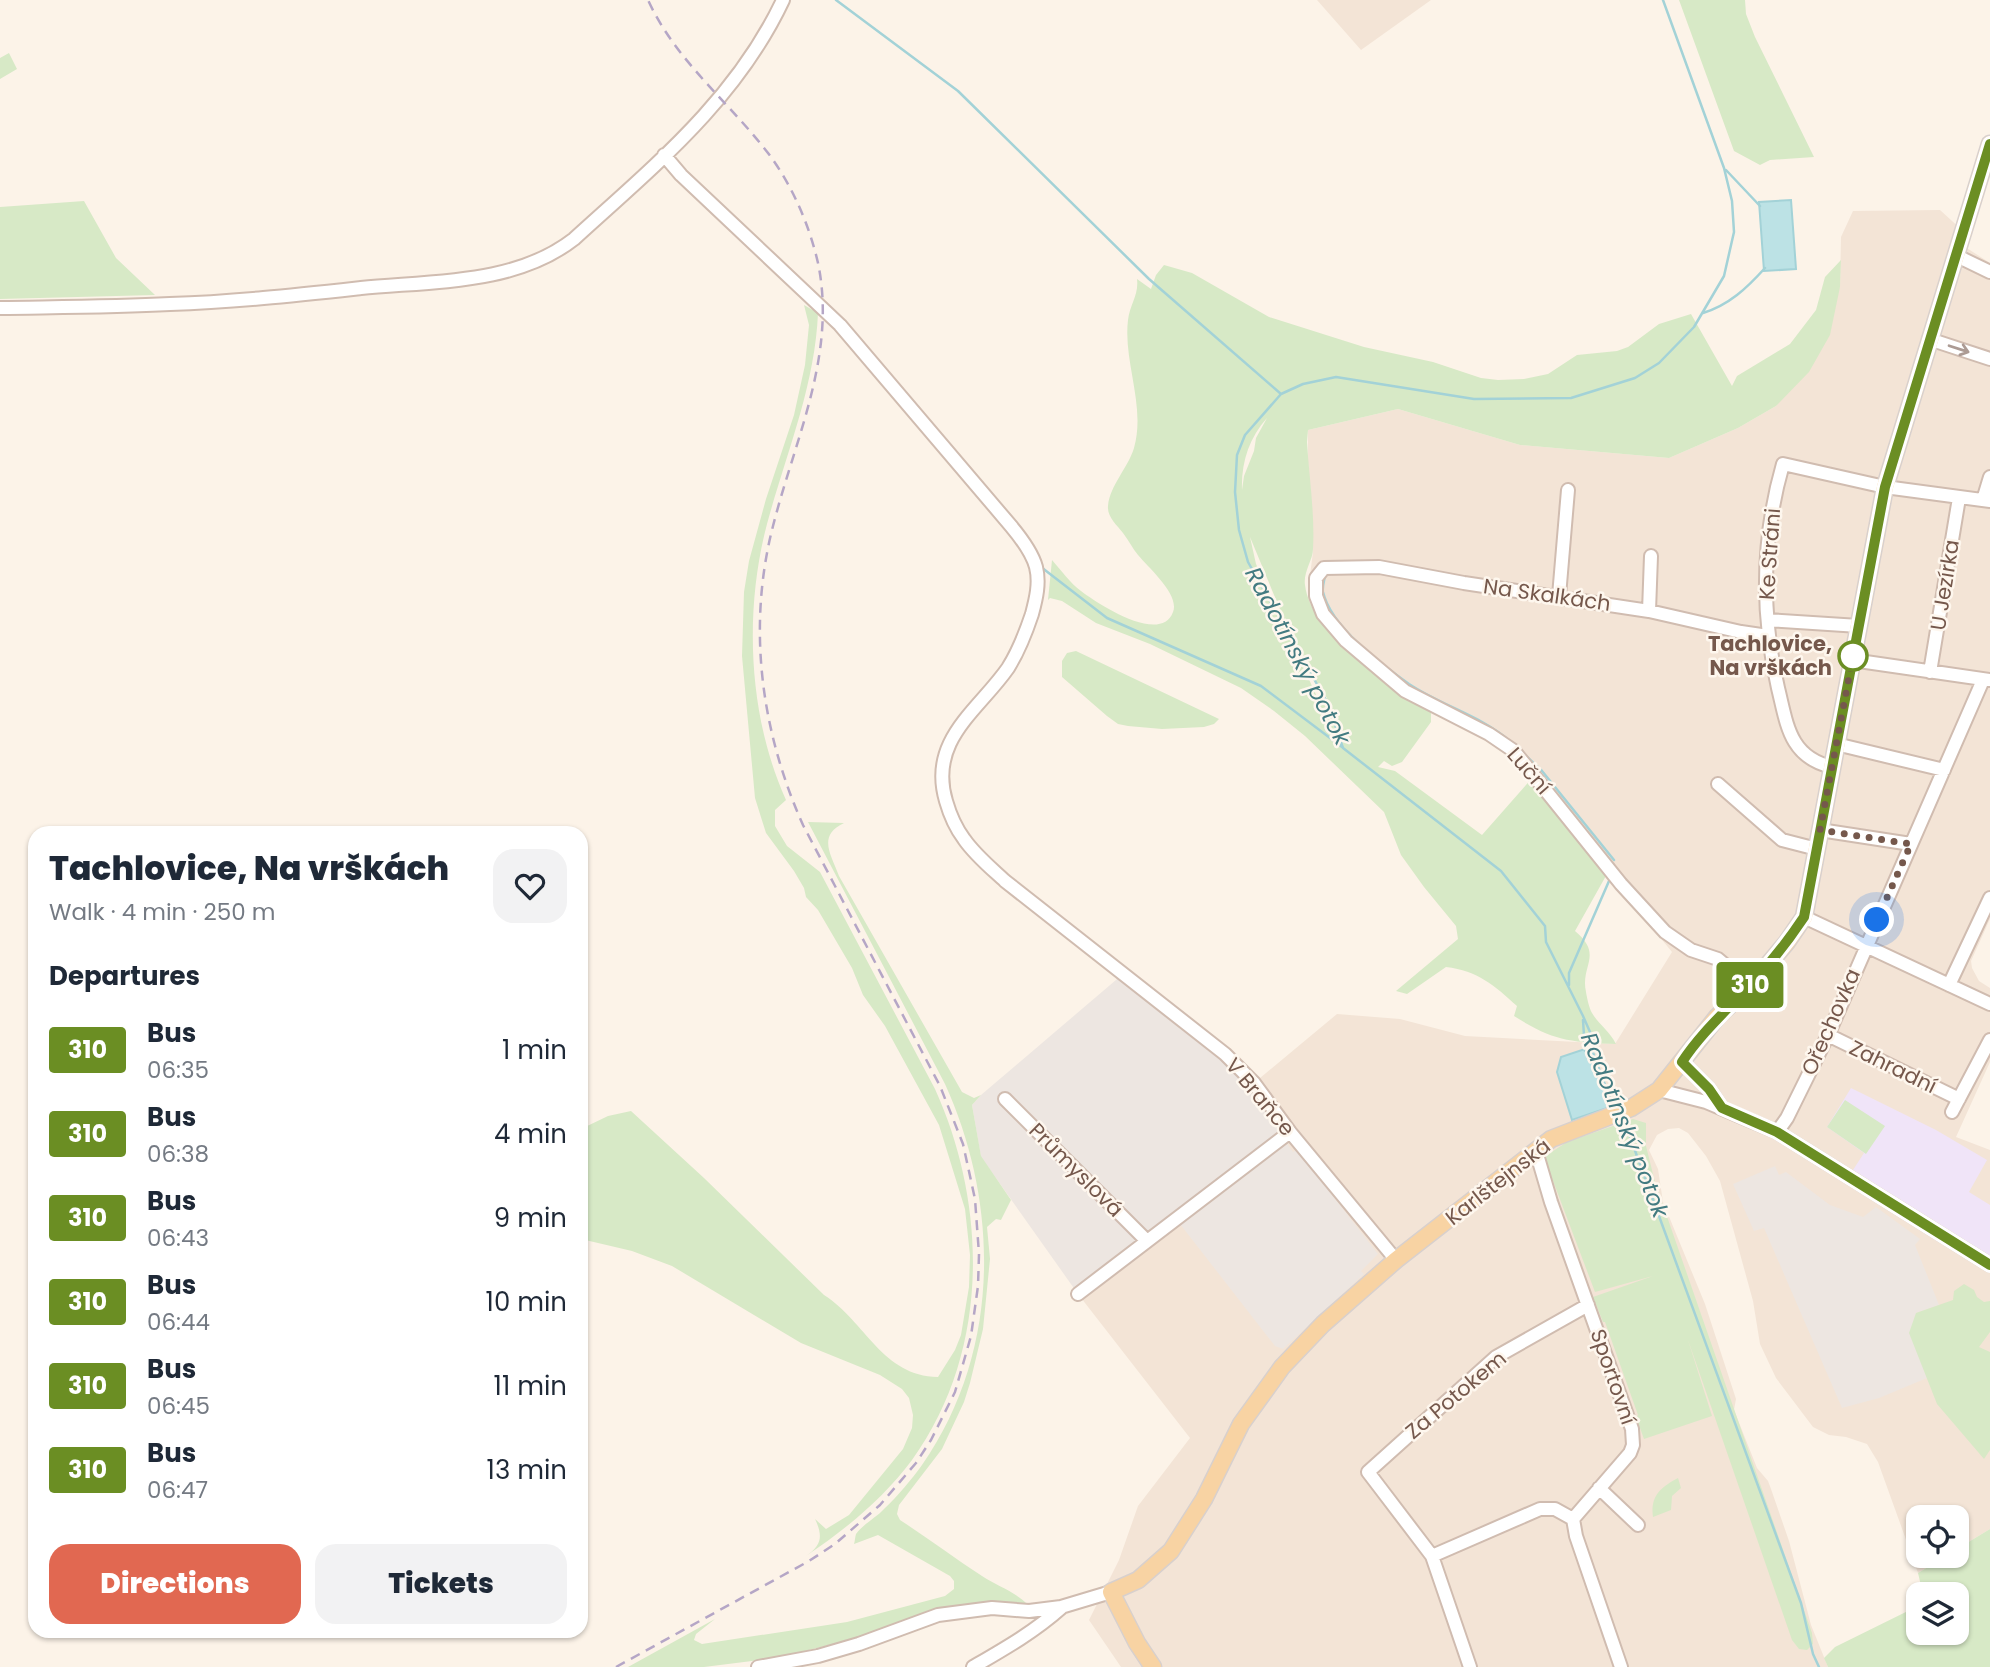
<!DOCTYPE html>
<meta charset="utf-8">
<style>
body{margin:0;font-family:Poppins,sans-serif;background:#f2f2f3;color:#1f2937;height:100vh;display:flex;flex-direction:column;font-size:26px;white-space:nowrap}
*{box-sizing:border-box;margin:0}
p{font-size:23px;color:#747a83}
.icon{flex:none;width:38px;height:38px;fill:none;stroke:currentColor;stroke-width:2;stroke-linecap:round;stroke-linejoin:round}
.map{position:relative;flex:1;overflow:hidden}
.details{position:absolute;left:28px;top:826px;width:560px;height:812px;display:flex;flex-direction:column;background:#fff;border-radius:21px;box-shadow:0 2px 5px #0004}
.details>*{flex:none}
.badge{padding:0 14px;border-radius:5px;font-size:24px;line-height:46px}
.tools{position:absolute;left:1906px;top:1505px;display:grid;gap:14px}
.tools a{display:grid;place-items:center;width:63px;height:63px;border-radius:14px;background:#fff;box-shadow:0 2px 5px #0004;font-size:35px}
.you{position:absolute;width:35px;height:35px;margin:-18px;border:5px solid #fff;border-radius:50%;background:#1a73e8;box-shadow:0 0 0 10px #1a73e833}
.map>.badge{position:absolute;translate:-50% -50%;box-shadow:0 0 0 4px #fff}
h2{padding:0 21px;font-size:26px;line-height:63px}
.round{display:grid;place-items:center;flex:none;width:74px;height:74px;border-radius:21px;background:#f2f2f3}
.head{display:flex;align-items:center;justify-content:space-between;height:119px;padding:0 21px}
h1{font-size:33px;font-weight:800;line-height:52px}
.button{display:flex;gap:14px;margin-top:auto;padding:14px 21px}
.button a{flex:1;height:80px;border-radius:21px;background:#e16851;color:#fff;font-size:28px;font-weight:800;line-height:80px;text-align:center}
.button a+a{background:#f2f2f3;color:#1f2937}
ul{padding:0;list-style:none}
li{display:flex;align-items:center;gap:21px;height:84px;padding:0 21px}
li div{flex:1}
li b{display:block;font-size:26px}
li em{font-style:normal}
li .badge{min-width:77px;font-weight:700;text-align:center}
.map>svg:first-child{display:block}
.residential{fill:#f3e4d6}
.industrial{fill:#ede6e1}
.education{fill:#f0e4f8}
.green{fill:#d7e9c6;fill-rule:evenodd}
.water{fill:#bce2e5;stroke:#a3d2d7;stroke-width:2}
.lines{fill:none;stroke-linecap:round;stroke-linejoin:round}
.stream{stroke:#a3d2d7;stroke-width:2.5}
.minor-casing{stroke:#d0bcb0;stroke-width:16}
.major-casing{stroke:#d8d0cd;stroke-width:19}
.minor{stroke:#fff;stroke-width:12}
.major{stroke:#f8d3a3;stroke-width:16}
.rail{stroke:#b5a6c6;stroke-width:2.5;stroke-dasharray:10 7;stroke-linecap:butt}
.oneway{stroke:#ac9b94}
.line-casing{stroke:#fff;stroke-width:16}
.line{stroke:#6b8e23;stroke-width:10}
.walk{stroke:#75584c;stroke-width:7;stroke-dasharray:0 12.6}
.stop-dot{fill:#fff;stroke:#6b8e23;stroke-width:3.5}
.labels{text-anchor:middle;stroke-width:5;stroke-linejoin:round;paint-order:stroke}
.street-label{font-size:21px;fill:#75584c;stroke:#fef7ee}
.stop-label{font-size:21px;font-weight:bold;fill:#75584c;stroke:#fef7ee;text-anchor:end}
.water-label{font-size:23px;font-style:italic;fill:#437b81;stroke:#fef7ee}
</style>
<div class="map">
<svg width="1990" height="1667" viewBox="0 0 1990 1667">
<rect width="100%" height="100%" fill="#fcf3e8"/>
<path class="residential" d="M1317,0H1431L1361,50Z
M1940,210L1963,231L1959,243L1990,263V919L1971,961L1972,968L1979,981L1990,988V1062L1956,1137L1990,1150V1529L1957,1549L1956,1517H1918V1556H1946L1918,1573L1878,1462L1867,1444L1846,1437L1829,1435L1813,1427L1776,1378L1760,1344L1753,1301L1720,1181L1706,1156L1688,1133L1679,1128L1668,1129L1657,1135L1649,1150L1658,1169L1663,1202L1705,1304L1736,1399L1734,1410L1757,1468L1768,1481L1771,1489L1789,1541L1811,1625L1828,1667H1121L1089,1620L1119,1560L1138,1506L1190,1438L1078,1294L1254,1083L1337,1014L1400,1019L1465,1036L1615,1044L1672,952L1503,746L1400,691L1353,655L1318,617L1308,591L1313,552L1308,462V430L1398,409L1520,445L1669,458L1738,428L1776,406L1840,287L1841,237L1853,211Z"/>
<path class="industrial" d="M1123,974L1225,1054L1290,1132L1078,1294L981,1157L972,1105L981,1095Z
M1286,1142L1293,1152L1297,1150L1378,1254L1361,1271L1364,1274L1283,1349L1275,1346L1180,1224Z
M1775,1166L1779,1175L1786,1172L1830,1205L1863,1217L1876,1207L1920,1239L1915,1245L1939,1305L1916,1313L1921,1360L1927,1378L1879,1398L1842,1408L1764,1228L1754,1231L1733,1184Z"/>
<path class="education" d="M1851,1088L1936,1130L1987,1160L1969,1192L1990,1205V1256L1853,1170L1864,1153L1827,1127Z"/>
<path class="green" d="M1679,0H1745L1746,14L1755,37L1814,157L1770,160L1760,165L1734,151Z
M9,53L17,69L0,79V58Z
M84,201L116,258L155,295L0,299V207Z
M1841,260L1840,287L1830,335L1809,372L1776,406L1738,428L1669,458L1520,445L1398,409L1308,430L1307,442C1309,477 1315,514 1313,549C1313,560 1303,572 1305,585C1311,635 1390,686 1431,708V722L1402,762L1392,766L1384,761L1378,767L1395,771L1482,835L1533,777L1607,874L1575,931C1604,955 1580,965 1586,992C1587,998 1589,1008 1592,1013C1599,1025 1609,1030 1616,1044C1571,1042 1553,1041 1514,1016L1517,1006C1494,985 1478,971 1446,967L1407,994L1396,991L1458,939L1456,926L1424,887L1401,855L1384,812L1305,736L1274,711L1241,688L1150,644L1096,623L1062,601L1050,598L1048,600L1052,560C1061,570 1070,583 1081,591C1098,604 1161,645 1173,612C1180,595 1149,568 1138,555C1133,549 1129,541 1123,533C1117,525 1107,517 1108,506C1110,485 1128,468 1134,448C1146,406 1123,362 1128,320C1130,304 1139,295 1137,279L1151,289L1156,275L1164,265L1192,273L1269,317L1364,347L1433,362L1481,378L1498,380L1524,379L1548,374L1577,355L1617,351L1628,347L1659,324L1691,314L1732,386L1737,376L1790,344L1816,310L1825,277ZM1267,418L1256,438L1254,451L1244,476L1242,490C1241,463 1249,438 1267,418ZM1250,537L1291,636L1321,691L1327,698L1318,699L1256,564Z
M804,305L818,313C815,386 786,454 767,524C744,611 748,716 786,800L775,810V826L787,846L820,872L935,1089C988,1206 990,1352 912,1460C883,1499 846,1529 806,1556C822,1545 823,1536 815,1519L826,1529L849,1515L903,1449L912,1428L913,1415L909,1398L902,1389L880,1375L801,1343L672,1266L632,1251L581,1239V1129L608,1116L631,1111L704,1178L824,1295C866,1322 882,1376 938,1377L955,1350L961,1335L969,1287L970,1255L965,1209L939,1125L885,1026L863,995L852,968L818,910L806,897L804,888L794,871L766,833L755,798L742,656L744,592L749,561L766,499L794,415L805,365L809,325Z
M1076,651L1219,719L1214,724L1204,727L1162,729L1128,726L1118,724L1107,716L1062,677V661L1067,653Z
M808,822L844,823C817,836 831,854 839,876L962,1092L974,1098L981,1095L972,1105L981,1156L1011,1200L1001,1220L996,1219L987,1227L990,1259L983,1329L970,1383L964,1402L942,1449L899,1505L897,1514L900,1520C928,1538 954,1558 982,1576C997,1586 1016,1592 1028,1605L992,1602L936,1609L857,1638L777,1658L704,1667H628L715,1619L696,1634L694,1640L702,1644L847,1622L945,1596L954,1589V1581L950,1576L878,1535L854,1544C855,1541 855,1537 856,1534C862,1525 877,1517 884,1509C898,1496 911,1480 922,1465C1001,1352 1000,1205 945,1084Z
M1845,1100L1885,1126L1866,1154L1827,1127Z
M1633,1119L1646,1123V1146L1655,1182L1812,1633L1813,1644L1807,1650L1799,1649L1792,1640L1688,1340L1712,1416L1644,1439L1636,1417L1638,1415L1605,1322H1603L1593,1297L1653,1276L1595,1292L1544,1157L1567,1142Z
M1964,1284L1974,1290L1977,1297L1984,1302L1990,1301V1332L1979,1347L1990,1352V1450L1984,1459L1937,1404L1909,1333L1916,1313L1953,1300L1954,1291Z
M1678,1478L1681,1488L1672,1496L1671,1510L1653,1517C1650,1496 1661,1487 1678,1478Z
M1990,1529V1667H1828L1824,1658L1835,1647L1918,1606V1633H1956V1594H1923L1918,1573L1946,1556H1956L1957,1549Z"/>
<path class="water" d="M1791,200L1796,269L1764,271L1759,202Z
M1585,1049H1592L1613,1106L1572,1120L1557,1072L1561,1057Z"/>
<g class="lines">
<path class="stream" d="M836,0L958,91L1149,279L1281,394
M1726,170L1760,206
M1703,313C1729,305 1747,288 1765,268
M1041,567L1107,618L1261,686L1342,747
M1325,576C1324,581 1322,587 1323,592C1331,627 1381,664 1409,684C1442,706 1482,716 1511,742
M1524,754L1542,771L1614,860
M1569,985V973L1609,881
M1583,1020L1585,1051
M1622,1105L1583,1016L1546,942L1545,926L1501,871L1343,748L1327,702L1248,562L1239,530L1235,492L1237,455L1245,435L1281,394L1303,384L1336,377L1474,399L1571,398L1635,378L1659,363L1694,327L1724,276L1734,232L1732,201L1724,168L1663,0
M1625,1115L1630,1137L1801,1603L1813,1654L1819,1667"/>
<defs>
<path id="minor" d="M664,155L681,175L840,325L1011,526C1021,538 1032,552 1036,567C1040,583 1036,599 1032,614C1026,632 1018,652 1008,668C978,711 928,740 946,801C950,815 955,827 964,839C975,855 991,868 1005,881L1225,1054L1254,1083L1290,1132L1396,1260
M1955,255L1990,272
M0,308C57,307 113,307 170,304C234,302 297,295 361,288C432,281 515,285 574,239C654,166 736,100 783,0
M1929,339L1990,359
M1983,500L1990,477
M1559,596L1568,490
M1649,611L1651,556
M1768,620L1859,626
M1852,660L1990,680
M1930,672L1959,498
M1836,744L1944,770
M1832,767C1789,757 1787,724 1778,688C1761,614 1762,537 1783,464L1885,487L1990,501
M1718,784L1782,840L1817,849
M1820,830L1911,844
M1804,917L1990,1004
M1949,985L1990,898
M1750,986L1718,959L1691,950L1665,932L1621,884L1514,751L1489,734L1405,691L1346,641L1323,614L1316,596V578L1324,568L1379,567L1464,583L1649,611L1741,632L1768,636
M1828,1035L1959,1099
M1682,1062L1709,1089L1722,1108
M1659,1090L1706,1102L1777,1132L1990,1265
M1005,1099L1147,1241
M1952,1112L1990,1040
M1777,1132L1787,1118L1828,1035L1983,680
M1536,1151L1551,1202L1632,1429L1633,1445L1630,1453L1573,1519L1576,1536L1621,1667
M1078,1294L1290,1132
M1599,1488L1638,1525
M1432,1556L1540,1509H1555L1573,1519
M758,1667L818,1656L859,1644L938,1615L992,1608L1029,1611L1061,1607L1111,1592
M973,1667C1004,1649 1034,1632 1061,1608
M1470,1667L1432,1556L1368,1472L1496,1357L1588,1305"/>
<path id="major" d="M1153,1667L1137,1643L1111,1592L1138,1580L1171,1551L1204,1499L1241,1424L1282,1367L1323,1324L1396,1260L1551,1139L1631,1108L1659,1090L1717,1017L1750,986L1787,942L1804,917L1885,487L1990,144"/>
</defs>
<use href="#minor" class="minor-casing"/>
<use href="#major" class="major-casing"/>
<use href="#minor" class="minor"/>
<use href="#major" class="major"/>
<path class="rail" d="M616,1667L809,1561L835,1544L880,1505L916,1463L931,1440L955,1392L971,1336L978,1286L979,1254L975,1199L963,1144L940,1086L803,825C761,731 747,627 773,526C795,439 837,354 818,263C809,224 792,185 768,153C728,101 676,61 648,0"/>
</g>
<defs><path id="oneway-shaft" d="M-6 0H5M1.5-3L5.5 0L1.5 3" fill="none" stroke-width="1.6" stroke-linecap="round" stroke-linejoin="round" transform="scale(1.75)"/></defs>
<use class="oneway" href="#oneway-shaft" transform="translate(1959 349) rotate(18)"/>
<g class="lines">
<defs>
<path id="line" d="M1990,144L1885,487L1804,917C1788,941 1770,964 1750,985C1726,1011 1701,1033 1682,1062L1709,1089L1722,1108L1777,1132L1990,1265"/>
</defs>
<use href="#line" class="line-casing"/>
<use href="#line" class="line"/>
<path class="walk" d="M1853,656L1820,830L1911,844L1877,920"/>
</g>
<circle class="stop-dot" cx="1853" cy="656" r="14"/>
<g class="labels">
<g class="street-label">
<text transform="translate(1770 554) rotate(-86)" y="7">Ke Stráni</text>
<text transform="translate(1945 585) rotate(-81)" y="7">U Jezírka</text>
<text transform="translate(1547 595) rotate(8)" y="7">Na Skalkách</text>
<text transform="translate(1529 771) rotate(49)" y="7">Luční</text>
<text transform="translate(1831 1022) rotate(-66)" y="7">Ořechovka</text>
<text transform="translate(1893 1067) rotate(26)" y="7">Zahradní</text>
<text transform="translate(1260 1097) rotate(50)" y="7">V Braňce</text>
<text transform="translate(1076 1170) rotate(45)" y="7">Průmyslová</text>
<text transform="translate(1498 1182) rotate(-38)" y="7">Karlštejnská</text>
<text transform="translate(1613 1377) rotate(71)" y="7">Sportovní</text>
<text transform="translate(1456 1395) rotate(-40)" y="7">Za Potokem</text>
</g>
<g class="stop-label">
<text x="1832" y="651">Tachlovice,<tspan x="1832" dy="24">Na vrškách</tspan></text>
</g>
<g class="water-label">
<text transform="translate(1298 656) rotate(62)" y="8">Radotínský potok</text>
<text transform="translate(1625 1125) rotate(68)" y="8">Radotínský potok</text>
</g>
</g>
</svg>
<div class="tools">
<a><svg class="icon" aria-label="locate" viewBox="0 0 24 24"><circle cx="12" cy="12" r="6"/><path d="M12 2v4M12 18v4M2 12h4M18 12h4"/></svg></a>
<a><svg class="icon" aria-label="layers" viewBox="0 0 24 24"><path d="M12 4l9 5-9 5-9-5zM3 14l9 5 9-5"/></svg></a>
</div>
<div class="you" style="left:1877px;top:920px"></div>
<b class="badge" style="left:1750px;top:985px;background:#6b8e23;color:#fff">310</b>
<section class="details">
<div class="head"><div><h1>Tachlovice, Na vrškách</h1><p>Walk · 4 min · 250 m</p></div><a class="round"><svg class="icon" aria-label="heart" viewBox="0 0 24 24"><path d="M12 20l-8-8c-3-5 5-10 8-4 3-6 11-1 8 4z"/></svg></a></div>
<h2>Departures</h2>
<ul>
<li><span class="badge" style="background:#6b8e23;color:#fff">310</span><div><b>Bus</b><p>06:35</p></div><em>1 min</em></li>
<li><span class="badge" style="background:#6b8e23;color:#fff">310</span><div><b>Bus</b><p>06:38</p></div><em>4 min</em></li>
<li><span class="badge" style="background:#6b8e23;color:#fff">310</span><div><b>Bus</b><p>06:43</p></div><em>9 min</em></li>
<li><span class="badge" style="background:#6b8e23;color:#fff">310</span><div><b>Bus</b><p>06:44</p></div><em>10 min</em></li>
<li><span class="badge" style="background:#6b8e23;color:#fff">310</span><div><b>Bus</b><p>06:45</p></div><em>11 min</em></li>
<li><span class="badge" style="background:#6b8e23;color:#fff">310</span><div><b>Bus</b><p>06:47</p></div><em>13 min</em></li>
</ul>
<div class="button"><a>Directions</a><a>Tickets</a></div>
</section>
</div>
